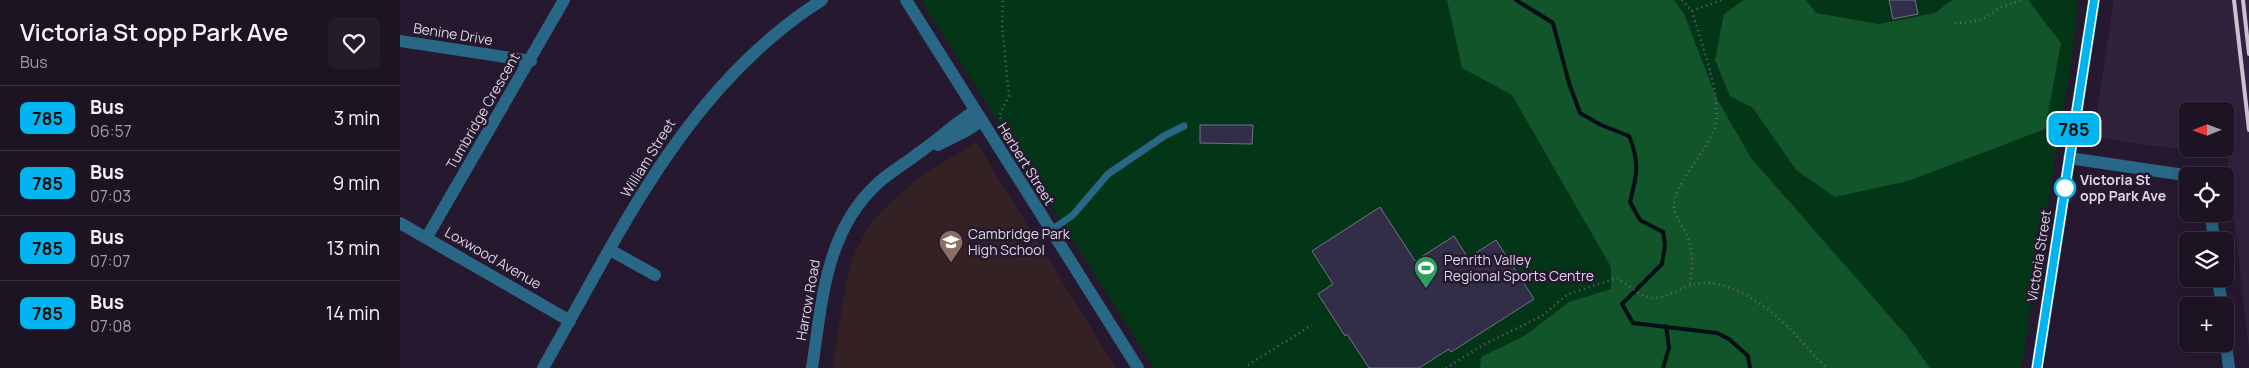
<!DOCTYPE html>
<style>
body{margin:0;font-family:Manrope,sans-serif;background:#251c2b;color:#f1f3f6;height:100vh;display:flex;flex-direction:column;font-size:19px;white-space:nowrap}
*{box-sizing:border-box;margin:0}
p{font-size:16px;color:#a09ea6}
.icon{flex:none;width:28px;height:28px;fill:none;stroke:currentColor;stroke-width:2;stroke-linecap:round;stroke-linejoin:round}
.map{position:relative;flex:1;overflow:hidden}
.details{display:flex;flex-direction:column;background:#1c1323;width:400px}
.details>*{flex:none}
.badge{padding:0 10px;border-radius:8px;font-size:18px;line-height:32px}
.needle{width:32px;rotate:269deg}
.tools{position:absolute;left:1779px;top:102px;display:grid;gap:10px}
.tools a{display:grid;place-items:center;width:55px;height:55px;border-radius:8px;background:#1c1323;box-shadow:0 2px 12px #0003,0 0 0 1px #3a3241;font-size:25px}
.map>.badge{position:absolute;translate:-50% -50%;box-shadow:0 0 0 2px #fff}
.round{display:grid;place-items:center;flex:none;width:52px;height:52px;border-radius:8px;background:#251c2b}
.head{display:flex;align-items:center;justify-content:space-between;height:85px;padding:0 20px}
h1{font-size:24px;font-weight:600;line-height:38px}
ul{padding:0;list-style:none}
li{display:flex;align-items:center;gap:15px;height:65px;padding:0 20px;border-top:1px solid #3a3241}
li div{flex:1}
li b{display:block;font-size:19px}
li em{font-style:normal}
li .badge{min-width:55px;font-weight:700;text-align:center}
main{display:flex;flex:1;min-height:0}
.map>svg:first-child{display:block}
.built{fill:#32213d;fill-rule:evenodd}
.education{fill:#342123}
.green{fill:#023617}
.forest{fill:#13552b}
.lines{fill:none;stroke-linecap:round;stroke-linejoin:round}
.stream{stroke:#030f15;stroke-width:4}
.building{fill:#322e47;stroke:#73708d}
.path{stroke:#6d6275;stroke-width:2.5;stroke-dasharray:1 4;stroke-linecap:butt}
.service{stroke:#296787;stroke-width:7}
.minor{stroke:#296787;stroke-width:12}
.tertiary{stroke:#296787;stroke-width:12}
.rail{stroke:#cbc1d1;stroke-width:4}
.line-casing{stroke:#fff;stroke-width:11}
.line{stroke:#00b5ef;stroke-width:8}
.stop-dot{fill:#fff;stroke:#00b5ef;stroke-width:2.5}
.labels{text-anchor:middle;stroke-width:5;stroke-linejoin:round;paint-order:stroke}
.street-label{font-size:14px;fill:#ded5e4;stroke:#26192f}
.stop-label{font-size:14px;font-weight:bold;fill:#ded5e4;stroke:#26192f;text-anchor:start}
.poi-label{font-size:14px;fill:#ded5e4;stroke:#26192f;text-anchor:start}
</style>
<main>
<section class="details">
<div class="head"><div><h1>Victoria St opp Park Ave</h1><p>Bus</p></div><a class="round"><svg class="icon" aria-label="heart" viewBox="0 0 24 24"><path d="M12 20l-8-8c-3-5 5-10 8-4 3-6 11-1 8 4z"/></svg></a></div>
<ul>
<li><span class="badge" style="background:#00b5ef;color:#111">785</span><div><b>Bus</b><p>06:57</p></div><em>3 min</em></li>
<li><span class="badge" style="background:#00b5ef;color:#111">785</span><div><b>Bus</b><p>07:03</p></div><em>9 min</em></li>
<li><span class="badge" style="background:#00b5ef;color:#111">785</span><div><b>Bus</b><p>07:07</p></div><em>13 min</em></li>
<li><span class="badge" style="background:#00b5ef;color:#111">785</span><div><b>Bus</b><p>07:08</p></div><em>14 min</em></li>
</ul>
</section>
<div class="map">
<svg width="1849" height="368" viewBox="0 0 1849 368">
<rect width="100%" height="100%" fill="#26192f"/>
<path class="built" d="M1714,0H1849V350L1827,156L1693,137ZM1788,111H1825V149H1788Z"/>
<path class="education" d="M576,142L716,368H432L447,277L456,249L472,222L488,205L517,179Z"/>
<path class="green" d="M521,0H1675L1678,6L1671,62L1621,368H754Z"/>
<path class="forest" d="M1047,0H1274L1284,14L1316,97L1351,158L1507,336L1530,368H1080L1081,357L1126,335L1169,302L1211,289V267L1112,95L1062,68Z
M1344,0H1406L1416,13L1479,24L1535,13L1552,0H1628L1661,43L1645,129L1508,181L1435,197L1396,170L1353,108L1330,96L1315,60L1324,14Z"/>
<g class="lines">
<path class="stream" d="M1116,0L1153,23L1169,83L1180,113L1201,125L1229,136C1240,162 1237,175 1230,202L1240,220L1263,232L1265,245L1262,264L1222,304L1233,323L1317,333L1329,339L1348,356L1350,368
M1263,368L1269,348L1266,326"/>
</g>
<path class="building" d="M1489,0H1515L1518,14L1493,19Z
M800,125H853L852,144L800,143Z
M980,207L1015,261L1054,236L1068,258L1096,240L1134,299L1051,352L1049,349L1019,368H969L947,334L945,336L918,294L933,284L912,251Z"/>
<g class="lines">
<path class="path" d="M1282,0L1292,11C1300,40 1321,94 1316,122C1311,151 1272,182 1274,208C1275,216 1283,227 1287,235C1294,252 1292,267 1290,284
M1292,11L1321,0
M1555,23L1572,22L1588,17L1599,8L1622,0
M600,125L604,123L599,116L609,96L602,25L603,0
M848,365L912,325
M1046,368L1083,345L1142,316L1168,294L1217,278C1227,284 1243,299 1254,298C1275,297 1289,278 1317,284C1342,289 1370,309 1388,327C1402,340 1413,357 1428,368"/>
<path class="service" d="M650,231L673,215L708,174L764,136L784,126"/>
<path class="minor" d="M0,41L131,61
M538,145L566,131L581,121
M1669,158L1791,176
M1811,214L1814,241
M0,223L170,321
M27,237L164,0
M210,250L255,275
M1818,279L1822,306
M1825,336L1829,368
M412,368C422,302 425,232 477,184C490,172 506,163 520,152C539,139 555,123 575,111"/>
<path class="tertiary" d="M506,0L738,368
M143,368C221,232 285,87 422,0
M1637,368L1694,0"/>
<path class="rail" d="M1834,0L1849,130
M1843,0L1849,54"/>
</g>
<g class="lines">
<defs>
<path id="line" d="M1637,368L1694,0"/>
</defs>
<use href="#line" class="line-casing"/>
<use href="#line" class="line"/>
</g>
<defs>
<symbol id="school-pin" viewBox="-11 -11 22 30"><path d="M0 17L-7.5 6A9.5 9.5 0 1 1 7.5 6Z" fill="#8d6e63" stroke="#26192f"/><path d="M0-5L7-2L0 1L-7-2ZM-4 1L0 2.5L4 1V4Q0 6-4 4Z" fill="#fff"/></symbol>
<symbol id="stadium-pin" viewBox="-11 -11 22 30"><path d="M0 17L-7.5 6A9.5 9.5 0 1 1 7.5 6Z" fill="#2e9e5b" stroke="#26192f"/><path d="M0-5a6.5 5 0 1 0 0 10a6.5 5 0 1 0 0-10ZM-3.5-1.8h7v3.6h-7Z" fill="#fff"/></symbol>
</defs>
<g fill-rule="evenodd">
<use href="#school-pin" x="537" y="228" width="28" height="38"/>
<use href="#stadium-pin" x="1012" y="254" width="28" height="38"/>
</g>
<circle class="stop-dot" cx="1665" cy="188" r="10"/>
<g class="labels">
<g class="street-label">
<text transform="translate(53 34) rotate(9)" y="5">Benine Drive</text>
<text transform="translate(83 111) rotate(-60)" y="5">Tumbridge Crescent</text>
<text transform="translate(248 158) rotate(-58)" y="5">William Street</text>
<text transform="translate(626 164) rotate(58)" y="5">Herbert Street</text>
<text transform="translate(1639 256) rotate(-81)" y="5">Victoria Street</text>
<text transform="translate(93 258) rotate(30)" y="5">Loxwood Avenue</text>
<text transform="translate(408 300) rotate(-80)" y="5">Harrow Road</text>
</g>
<g class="stop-label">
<text x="1680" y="185">Victoria St<tspan x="1680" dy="16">opp Park Ave</tspan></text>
</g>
<g class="poi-label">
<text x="568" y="239">Cambridge Park<tspan x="568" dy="16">High School</tspan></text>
<text x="1044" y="265">Penrith Valley<tspan x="1044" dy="16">Regional Sports Centre</tspan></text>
</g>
</g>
</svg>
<div class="tools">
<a><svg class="needle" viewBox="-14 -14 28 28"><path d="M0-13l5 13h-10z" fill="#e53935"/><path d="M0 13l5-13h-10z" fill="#a09ea6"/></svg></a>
<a><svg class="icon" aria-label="locate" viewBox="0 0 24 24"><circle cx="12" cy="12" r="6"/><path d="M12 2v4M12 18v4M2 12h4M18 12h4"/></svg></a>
<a><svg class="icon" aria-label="layers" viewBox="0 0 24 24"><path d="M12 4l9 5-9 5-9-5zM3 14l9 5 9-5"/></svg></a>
<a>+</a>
</div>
<b class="badge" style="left:1674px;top:129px;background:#00b5ef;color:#111">785</b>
</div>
</main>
